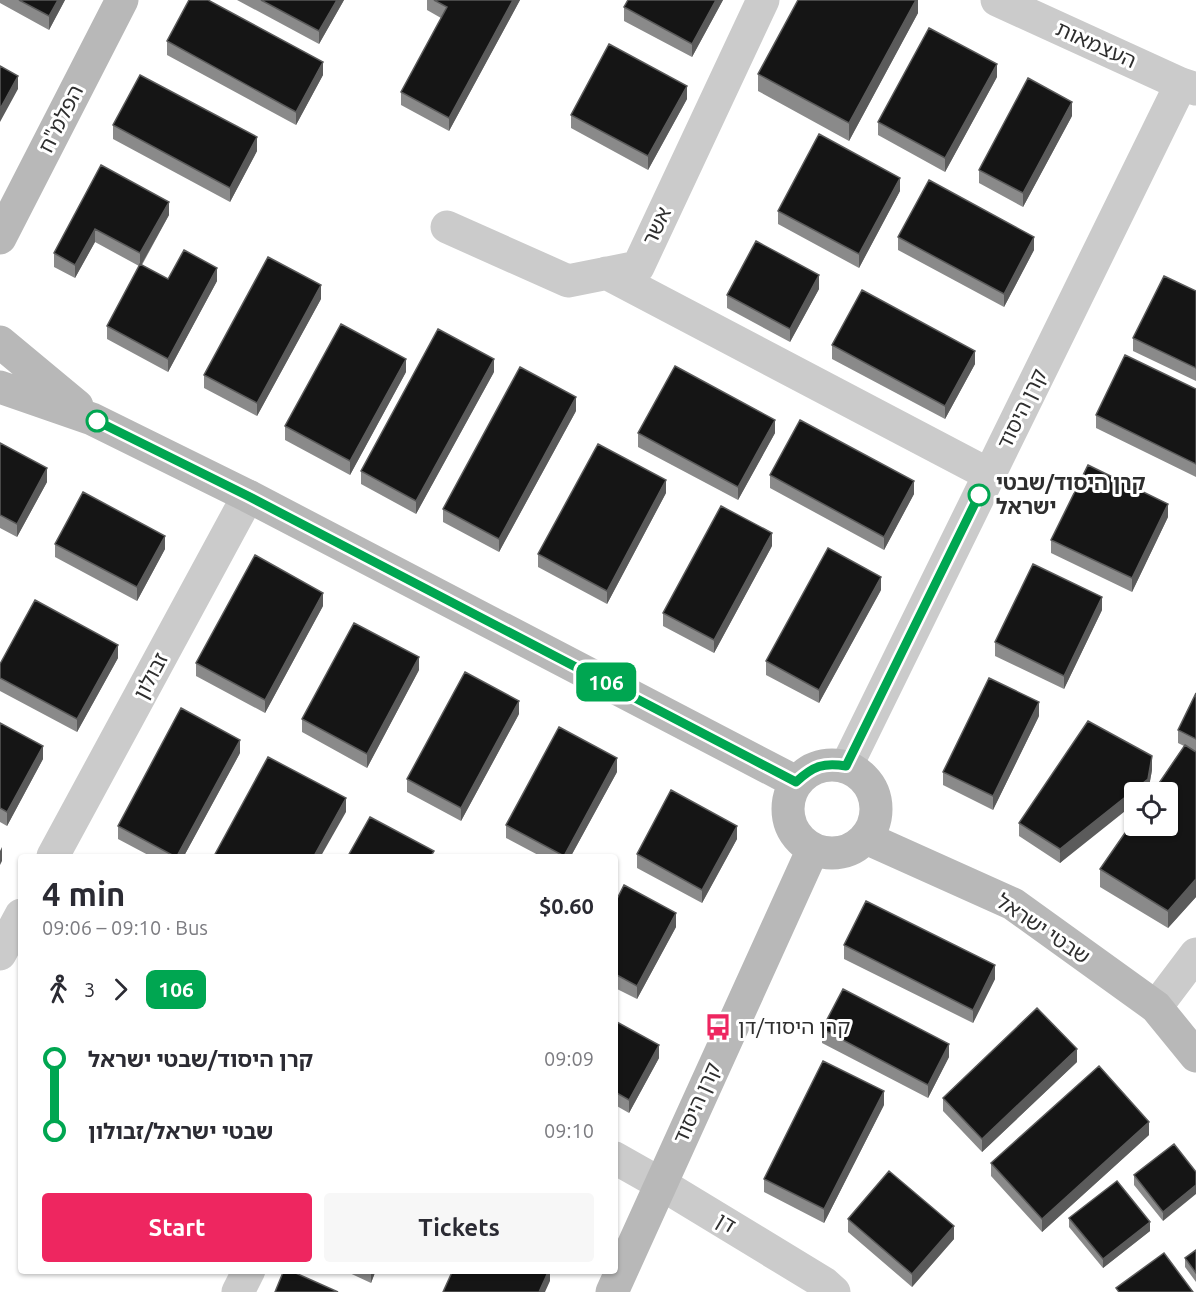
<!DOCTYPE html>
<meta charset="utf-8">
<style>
body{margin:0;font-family:Ubuntu,"Noto Sans Hebrew",sans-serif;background:#f7f7f7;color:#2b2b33;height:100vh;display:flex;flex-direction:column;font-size:22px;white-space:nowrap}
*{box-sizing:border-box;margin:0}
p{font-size:20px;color:#7c7c81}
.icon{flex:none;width:33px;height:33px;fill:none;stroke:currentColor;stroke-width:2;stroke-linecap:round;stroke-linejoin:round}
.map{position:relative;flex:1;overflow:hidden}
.details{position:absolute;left:18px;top:854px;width:600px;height:420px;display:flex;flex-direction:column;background:#fff;border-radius:6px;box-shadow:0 2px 4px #0004}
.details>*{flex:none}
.badge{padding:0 12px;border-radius:9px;font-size:21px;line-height:39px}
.tools{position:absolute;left:1124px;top:782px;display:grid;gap:12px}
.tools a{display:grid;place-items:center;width:54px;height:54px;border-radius:6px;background:#fff;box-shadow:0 2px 4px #0004;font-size:30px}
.map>.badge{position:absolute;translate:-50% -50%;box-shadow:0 0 0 3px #fff}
.legs{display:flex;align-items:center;gap:9px;height:66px;padding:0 24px;font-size:20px}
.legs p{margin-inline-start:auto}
.summary{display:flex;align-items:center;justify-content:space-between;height:102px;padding:0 24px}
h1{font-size:33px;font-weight:700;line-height:45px}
.primary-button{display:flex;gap:12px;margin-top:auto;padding:12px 24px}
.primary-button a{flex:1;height:69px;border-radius:6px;background:#ee2660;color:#fff;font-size:24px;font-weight:700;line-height:69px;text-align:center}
.primary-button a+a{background:#f7f7f7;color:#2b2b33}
ul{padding:0 24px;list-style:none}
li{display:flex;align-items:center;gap:21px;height:72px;font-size:22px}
li i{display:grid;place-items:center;width:9px;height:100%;margin:0 8px;background:currentColor}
li i::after{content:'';width:15px;height:15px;margin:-8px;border:4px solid;border-radius:50%;background:#fff}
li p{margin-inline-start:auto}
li:first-child i{background:linear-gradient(#0000 50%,currentColor 0)}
li:last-child i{background:linear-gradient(currentColor 50%,#0000 0)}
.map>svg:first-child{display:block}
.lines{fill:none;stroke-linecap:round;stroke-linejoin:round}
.street{stroke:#cbcbcb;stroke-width:33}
.secondary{stroke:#b8b8b8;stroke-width:33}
.wall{fill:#8a8a8a}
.shaded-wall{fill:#5b5b5b}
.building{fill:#151515;stroke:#5b5b5b;stroke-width:1.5}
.line-1-casing{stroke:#fff;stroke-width:14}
.line-1{stroke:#00a651;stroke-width:9}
.stop-1-dot{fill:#fff;stroke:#00a651;stroke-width:3}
.labels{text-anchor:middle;stroke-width:6;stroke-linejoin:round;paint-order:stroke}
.street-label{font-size:21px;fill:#2e2e2e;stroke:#fff}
.stop-label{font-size:21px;font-weight:bold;fill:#2e2e2e;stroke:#fff;text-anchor:start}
.poi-label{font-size:21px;fill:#2e2e2e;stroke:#fff;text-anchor:start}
</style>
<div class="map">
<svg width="1196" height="1292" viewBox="0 0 1196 1292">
<rect width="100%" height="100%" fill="#fff"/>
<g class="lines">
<path class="street" d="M997,0L1181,84L1196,89
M447,227L568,281L638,267L763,0
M606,273L990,475
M846,767L1181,84
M53,856L248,496
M0,954L21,915
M1156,1007L1196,954
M615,1158L661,1184L824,1283L834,1292
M238,1292L249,1270"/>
<path class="secondary" d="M0,238L122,0
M0,342L77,406
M0,387L92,419L248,496L796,782
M788 809a44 44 0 1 1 88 0a44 44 0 1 1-88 0Z
M866,838L1013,904L1156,1007L1196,1056
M612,1292L813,849"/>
</g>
<path class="wall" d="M0,0H65L49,30L0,3Z
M237,0H344L319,44Z
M427,0H520L449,131L401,105V92L441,18L427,10Z
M628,0H723L692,57L624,21V7Z
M918,0V13L849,141L758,91V74Z
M167,41L323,75L296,125L167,55Z
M997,77L945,172L878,135V122Z
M687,99L648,170L571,128V115Z
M1072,116L1023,207L979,183V170Z
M113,125L257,151L230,202L113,139Z
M101,165L169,215L142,265L168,279L217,281L168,372L107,339V326L139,266L95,242L75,278L54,267V253Z
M900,191L859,268L778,224V211Z
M898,237L1034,250L1004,307L898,250Z
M819,289L790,342L727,308V295Z
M1196,291V381L1133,351V338Z
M321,299L257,416L204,388V375Z
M832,345L975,364L945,419L832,359Z
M406,372L350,475L285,440V426Z
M494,372L416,514L361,484V471Z
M1196,389V477L1096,428V415Z
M576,411L499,552L443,522V509Z
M638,433H775L738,500L638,447Z
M0,443L47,482L17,537L0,528Z
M770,475L914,494L884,550L770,488Z
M666,493L607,604L538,567V554Z
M1168,517L1132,592L1051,553V540Z
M55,544L165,549L137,601L55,557Z
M772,546L714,653L663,626V613Z
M881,590L819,703L766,675V661Z
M323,606L265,713L196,676V663Z
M1102,610L1064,689L995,656V642Z
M118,658L77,732L0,691V664Z
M419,670L367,768L302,732V719Z
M1196,693V897L1168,928L1100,887V869L1184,746L1178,743V730Z
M519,714L461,821L407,792V779Z
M1039,716L993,810L943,785V772Z
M0,723L43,759L7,826L0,822Z
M240,753L184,856H150L118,839V826Z
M1152,770L1148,792H1134L1060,863L1019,836V823Z
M617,772L571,856H540L506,838V825Z
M737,839L702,903L637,868V854Z
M615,903L676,927L637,999L615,988Z
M844,945L995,979L973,1023L844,959Z
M615,1021L659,1058L629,1113L615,1105Z
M822,1029L949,1057L928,1098L822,1043Z
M1077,1062L982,1152L943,1111V1098Z
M884,1105L824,1223L764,1192V1179Z
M1149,1135L1042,1232L991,1176V1163Z
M1174,1144L1163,1221L1134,1185V1175Z
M1069,1218L1150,1231L1103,1268L1069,1227Z
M848,1219L954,1239L912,1287L848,1232Z
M1196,1250V1282L1185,1267V1258Z
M343,1270H376L371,1283Z"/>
<path class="shaded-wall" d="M58,0H65L49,30V16Z
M337,0H344L319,44V31Z
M513,0H520L449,131V118Z
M716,0H723L692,57V44Z
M916,0H918V13L849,141V123Z
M323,62V75L296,125V112Z
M997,64V77L945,172V158Z
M18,76V89L0,122V109Z
M687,86V99L648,170V156Z
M1072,102V116L1023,207V193Z
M257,137V151L230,202V188Z
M900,178V191L859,268V254Z
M169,202V215L140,267V253Z
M95,229V242L75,278V265Z
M1034,237V250L1004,307V294Z
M217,268V281L168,372V359Z
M819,275V289L790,342V329Z
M321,285V299L257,416V403Z
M975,351V364L945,419V406Z
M406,359V372L350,475V461Z
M494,359V372L416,514V501Z
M576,397V411L499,552V539Z
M775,420V433L738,500V487Z
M47,468V482L17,537V524Z
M666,480V493L607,604V591Z
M914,481V494L884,550V537Z
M1168,504V517L1132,592V578Z
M772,533V546L714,653V640Z
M165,536V549L137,601V587Z
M881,577V590L819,703V690Z
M323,593V606L265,713V700Z
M1102,597V610L1064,689V676Z
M118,645V658L77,732V719Z
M419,657V670L367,768V754Z
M519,701V714L461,821V808Z
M1039,702V716L993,810V796Z
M240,740V753L184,856H177Z
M43,746V759L7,826V812Z
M1152,756V770L1148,792H1134V804L1060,863V849Z
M617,758V772L571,856H564Z
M346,798V812L321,856H314Z
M737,826V839L702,903V890Z
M2,847V861L0,865V851Z
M1196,879V897L1168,928V911Z
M676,913V927L637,999V986Z
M995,965V979L973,1023V1010Z
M949,1044V1057L928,1098V1085Z
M659,1045V1058L629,1113V1100Z
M1077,1049V1062L982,1152V1139Z
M884,1091V1105L824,1223V1209Z
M1149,1122V1135L1042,1232V1219Z
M1196,1185V1194L1163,1221V1212Z
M1150,1222V1231L1103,1268V1259Z
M954,1226V1239L912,1287V1274Z
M371,1270H376L371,1283Z
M549,1270H550V1281L545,1292H539Z"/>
<path class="building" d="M19,0H58L49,16Z
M189,0H208L323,62L296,112L167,41Z
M261,0H337L319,31Z
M434,0H513L449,118L401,92L447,7Z
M628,0H716L692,44L624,7Z
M798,0H916L849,123L758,74Z
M929,28L997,64L945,158L878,122Z
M609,44L687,86L648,156L571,115Z
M0,66L18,76L0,109Z
M140,75L257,137L230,188L113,125Z
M1028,78L1072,102L1023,193L979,170Z
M819,134L900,178L859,254L778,211Z
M101,165L169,202L140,253L95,229L75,265L54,253Z
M929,180L1034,237L1004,294L898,237Z
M756,241L819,275L790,329L727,295Z
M184,250L217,268L168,359L107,326L140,264L168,279Z
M268,257L321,285L257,403L204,375Z
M1164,276L1196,291V368L1133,338Z
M862,290L975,351L945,406L832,345Z
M341,324L406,359L350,461L285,426Z
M438,329L494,359L416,501L361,471Z
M1125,355L1196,389V464L1096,415Z
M675,366L775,420L738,487L638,433Z
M520,367L576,397L499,539L443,509Z
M800,420L914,481L884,537L770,475Z
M0,443L47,468L17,524L0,515Z
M598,444L666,480L607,591L538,554Z
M1088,465L1168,504L1132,578L1051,540Z
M83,492L165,536L137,587L55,544Z
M721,506L772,533L714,640L663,613Z
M828,548L881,577L819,690L766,661Z
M255,555L323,593L265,700L196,663Z
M1033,564L1102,597L1064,676L995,642Z
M35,600L118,645L77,719L0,678V664Z
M354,623L419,657L367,754L302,719Z
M465,672L519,701L461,808L407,779Z
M989,678L1039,702L993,796L943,772Z
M1196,693V739L1178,730Z
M181,708L240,740L177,856H174L118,826Z
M1088,721L1152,756L1148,779L1060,849L1019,823Z
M0,723L43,746L7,812L0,808Z
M559,727L617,758L564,856L506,825Z
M1185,745L1196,752V879L1168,911L1100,869L1134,820V825H1167V792H1153Z
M268,757L346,798L314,856H214Z
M671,790L737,826L702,890L637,854Z
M370,817L434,851L431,856H348Z
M624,885L676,913L637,986L615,974V903Z
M866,901L995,965L973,1010L844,945Z
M843,989L949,1044L928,1085L822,1029Z
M1037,1008L1077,1049L982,1139L943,1098Z
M615,1021L659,1045L629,1100L615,1092Z
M823,1061L884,1091L824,1209L764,1179Z
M1099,1066L1149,1122L1042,1219L991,1163Z
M1174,1144L1196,1172V1185L1163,1212L1134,1175Z
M889,1171L954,1226L912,1274L848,1219Z
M1117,1181L1150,1222L1103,1259L1069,1218Z
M1196,1250V1273L1185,1258Z
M1164,1253L1193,1292H1119L1116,1288Z
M284,1270H289L338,1292H275Z
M453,1270H549L539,1292H443Z"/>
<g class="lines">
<defs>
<path id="line-1" d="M97,421L248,496L796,782C813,766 824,762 846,766L979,495"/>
</defs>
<use href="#line-1" class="line-1-casing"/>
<use href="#line-1" class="line-1"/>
</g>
<defs>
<symbol id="bus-bare" viewBox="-9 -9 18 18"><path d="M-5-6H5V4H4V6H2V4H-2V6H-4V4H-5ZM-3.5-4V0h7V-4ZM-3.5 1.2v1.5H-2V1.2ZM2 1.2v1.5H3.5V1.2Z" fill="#ee2660" stroke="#fff" stroke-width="2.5" paint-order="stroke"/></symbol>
</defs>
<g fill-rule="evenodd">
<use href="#bus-bare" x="699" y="1008" width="38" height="38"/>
</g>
<g class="stop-1-dot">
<circle cx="97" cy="421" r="10"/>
<circle cx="979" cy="495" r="10"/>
</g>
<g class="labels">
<g class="street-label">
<text transform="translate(1096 45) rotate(24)" y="7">העצמאות</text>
<text transform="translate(61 119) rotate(-63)" y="7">הפלמ"ח</text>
<text transform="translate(657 226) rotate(-65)" y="7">אשר</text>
<text transform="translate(1022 409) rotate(-64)" y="7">קרן היסוד</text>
<text transform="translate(151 676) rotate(-62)" y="7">זבולון</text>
<text transform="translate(1043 929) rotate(34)" y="7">שבטי ישראל</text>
<text transform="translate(697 1103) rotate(-66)" y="7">קרן היסוד</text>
<text transform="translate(726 1223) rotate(31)" y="7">דן</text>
</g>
<g class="stop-label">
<text x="996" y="490">קרן היסוד/שבטי<tspan x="996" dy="24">ישראל</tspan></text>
</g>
<g class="poi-label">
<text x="738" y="1034">קרן היסוד/דן</text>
</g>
</g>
</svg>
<div class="tools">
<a><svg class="icon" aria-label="locate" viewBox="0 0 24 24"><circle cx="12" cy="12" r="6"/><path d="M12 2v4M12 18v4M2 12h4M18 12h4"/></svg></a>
</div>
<b class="badge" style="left:606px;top:682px;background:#00a651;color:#fff">106</b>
<section class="details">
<div class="summary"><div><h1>4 min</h1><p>09:06 – 09:10 · Bus</p></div><b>$0.60</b></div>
<div class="legs"><svg class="icon" aria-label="walk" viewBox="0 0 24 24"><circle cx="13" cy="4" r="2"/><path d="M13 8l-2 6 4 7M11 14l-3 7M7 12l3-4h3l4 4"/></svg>3<svg class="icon" aria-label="forward" viewBox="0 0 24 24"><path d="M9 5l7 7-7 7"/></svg><b class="badge" style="background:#00a651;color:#fff">106</b></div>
<ul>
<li><i style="color:#00a651"></i><b>קרן היסוד/שבטי ישראל</b><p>09:09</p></li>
<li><i style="color:#00a651"></i><b>שבטי ישראל/זבולון</b><p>09:10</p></li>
</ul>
<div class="primary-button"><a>Start</a><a>Tickets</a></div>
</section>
</div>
